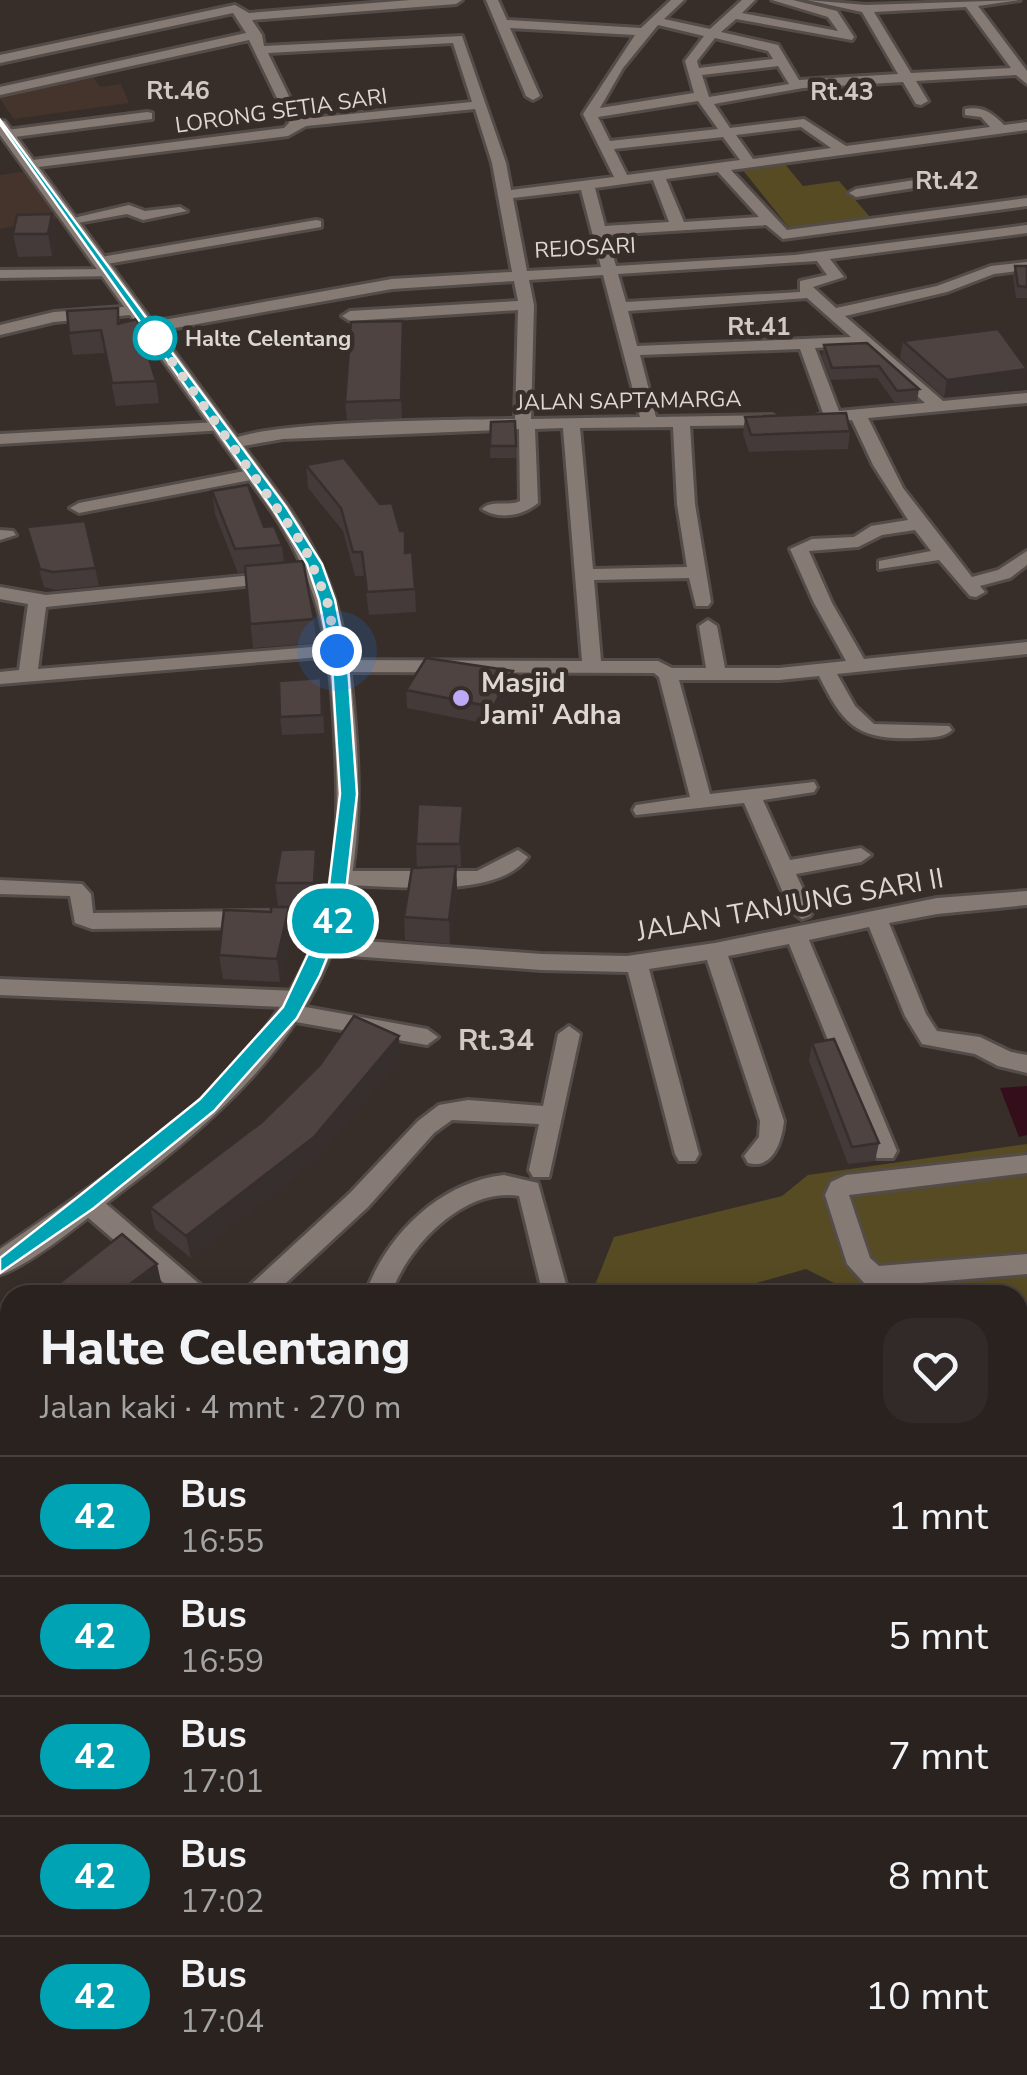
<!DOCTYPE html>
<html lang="id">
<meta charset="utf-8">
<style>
body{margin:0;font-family:"Nunito Sans",sans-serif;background:#312a28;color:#f1f3f6;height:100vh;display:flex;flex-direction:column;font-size:38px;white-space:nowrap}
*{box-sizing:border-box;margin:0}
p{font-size:32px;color:#a5a4a4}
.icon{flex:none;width:55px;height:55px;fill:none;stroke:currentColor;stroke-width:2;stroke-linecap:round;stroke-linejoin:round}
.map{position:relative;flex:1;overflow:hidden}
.panel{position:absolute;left:0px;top:1285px;width:1028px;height:790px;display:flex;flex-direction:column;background:#29221f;border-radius:30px 30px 0 0;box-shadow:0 5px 25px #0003,0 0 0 2px #453f3d}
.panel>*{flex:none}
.badge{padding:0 20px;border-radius:32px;font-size:35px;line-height:65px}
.you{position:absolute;width:50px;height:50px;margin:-25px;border:8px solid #fff;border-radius:50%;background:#1a73e8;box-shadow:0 0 0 15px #1a73e833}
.map>.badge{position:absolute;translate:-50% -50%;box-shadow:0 0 0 5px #fff}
.round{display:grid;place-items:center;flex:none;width:105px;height:105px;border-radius:30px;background:#312a28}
.summary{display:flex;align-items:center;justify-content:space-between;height:170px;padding:0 40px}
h1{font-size:48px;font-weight:800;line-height:75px}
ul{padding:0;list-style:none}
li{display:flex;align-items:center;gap:30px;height:120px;padding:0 40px;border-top:2px solid #453f3d}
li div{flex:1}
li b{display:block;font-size:38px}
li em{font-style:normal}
li .badge{min-width:110px;font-weight:700;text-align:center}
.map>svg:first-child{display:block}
.built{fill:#44342c}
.green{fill:#574b23}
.water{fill:#340f1b}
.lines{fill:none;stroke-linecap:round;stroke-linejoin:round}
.stream{stroke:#340f1b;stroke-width:8}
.minor-casing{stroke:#544c48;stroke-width:6}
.tertiary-casing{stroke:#544c48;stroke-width:5}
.minor{fill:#867a75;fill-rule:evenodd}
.tertiary{fill:#867a75;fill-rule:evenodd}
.wall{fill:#443a39}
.shaded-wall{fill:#372f2e}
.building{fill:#4f4342;stroke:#372f2e;stroke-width:2.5}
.line{fill:#00a3b4;stroke:#fff;stroke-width:2.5}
.walk{stroke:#ddd7d4;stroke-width:10;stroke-dasharray:0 18}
.stop-dot{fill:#fff;stroke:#00a3b4;stroke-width:5}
.poi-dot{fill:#bda9f5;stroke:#372e29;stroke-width:4}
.labels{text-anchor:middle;stroke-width:9;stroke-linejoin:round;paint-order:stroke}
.far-street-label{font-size:22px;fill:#ddd7d4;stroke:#372e29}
.far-stop-label{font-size:22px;font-weight:bold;fill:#ddd7d4;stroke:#372e29;text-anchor:start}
.far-neighbourhood-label{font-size:25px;font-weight:bold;fill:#d4c8c2;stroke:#372e29}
.poi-label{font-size:28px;font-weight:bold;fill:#ddd7d4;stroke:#372e29;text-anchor:start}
.street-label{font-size:28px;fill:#ddd7d4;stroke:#372e29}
.neighbourhood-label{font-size:30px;font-weight:bold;fill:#d4c8c2;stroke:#372e29}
</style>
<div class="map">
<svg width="1027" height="2075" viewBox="0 0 1027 2075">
<rect width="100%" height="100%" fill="#372e29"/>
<path class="built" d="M92,75L100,87L121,84L129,103L14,119L0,99V92Z
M27,171L60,218L0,229V175Z"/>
<path class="green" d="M784,163L803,186L839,181L870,217L790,229L742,169Z
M1027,1144V1332L1018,1331V1295H858L806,1269L714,1295H591L614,1237L782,1196L808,1175Z"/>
<path class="water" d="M1027,1086V1135L1019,1137L1000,1088Z"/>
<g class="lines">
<path class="stream" d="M0,1397L10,1405"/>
<defs>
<path id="minor" d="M410,0H462L456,4L252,20L262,35L264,46L462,36L506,163L511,190L614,177L583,114L635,35L510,28L540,96L533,100L526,96L486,0H498L507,20L641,28L671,0H684L664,19L710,29L742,0H755L742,13L838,31L828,17L772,0H793L837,11L854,37L852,40L736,19L721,32L778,45L799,80L898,74L862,12L807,0L866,5L1020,0L978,6L1027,71V84L1016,75L916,81L928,101L921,105L916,104L903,82L803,88L714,104L730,128L804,119L846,146L990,127L981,117L965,115V109C983,106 992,113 1004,125L1027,122V130L731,170L787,230L1027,198V206L783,239L766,225L607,235L616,266L795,255L1027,225V233L830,259L844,277L813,287L836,308L937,286L991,266L1027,262V270L994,274L947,292L845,316L943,401L1027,393V403L868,418L903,488L972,577L998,570L1027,551V565L1010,578L980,586L985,592L976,597L970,596L939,560L879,569V561L931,551L915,530L882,535L858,547L809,551L832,603L864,659L1027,642V654L837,674L855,706L874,724L949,726L952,730C942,739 928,737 915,738C857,740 844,726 819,676L779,680H679L710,794L814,782L817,787L814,792L763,800L790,860L861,848L871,855L861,862L796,874L813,911L810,916L802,919L791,911L744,803L636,815L633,810L636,805L690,797L659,677L654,673L340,672L331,666L340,660L582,661L563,428L535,429L538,503C523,516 499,520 482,509C492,499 508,507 520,501L519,429L283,439L232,448L224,443C255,420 465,420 515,419L518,310L350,321L342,316L350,311L518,301L514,281L392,289L147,333L139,328L147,323L392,279L512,272L492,163L475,109L306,126L288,136L30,168L25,167V161L284,128L289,123L249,40L0,95V87L246,33L233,13L0,63V55L235,5L249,13ZM966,7L1011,68L911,73L874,12ZM658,25L704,36L685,61L694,93L600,108L623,68ZM715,38L768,51L773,59L699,68L697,61ZM453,43L472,102L300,119L268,53ZM778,66L789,84L709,97L702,75ZM698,101L718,129L610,141L598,117ZM801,127L831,148L753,159L736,135ZM723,137L740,160L627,175L614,149ZM718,172L759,217L684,222L666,179ZM653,180L669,222L605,226L595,188ZM581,190L601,267L527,271L513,198ZM817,261L827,275L800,281V292L626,302L618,274ZM603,275L640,417L531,419L534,305L529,280ZM807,298L851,337L637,346L628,311ZM860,345L925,403L839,411L815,348ZM800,349L823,413L811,418L819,423L852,420L873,465L908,520L871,526L854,537L812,539L790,549L814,603L846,661L779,668H725L717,626L708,620L699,626L706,668H672L658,661H601L594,580L689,578L696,606H708L711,602L695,504L690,426L772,425L780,420L772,415L656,417L640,355ZM673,427L677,504L687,567L593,569L580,428Z
M147,112L152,113V119L7,138L0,134L7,130Z
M928,178L935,182L933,185L856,197L849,193L856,189Z
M129,205L145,211L180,207L187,211L143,220L127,214L72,224L65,220Z
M316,220L321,221V227L101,265L94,261L101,257Z
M109,269L114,270V276L0,278V270Z
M136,306L141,308V314L54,322L0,335V325L54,312Z
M219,422L225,424V430L0,444V434Z
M255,469L261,470V478L79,513L70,508L79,503Z
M0,530L13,531L16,535L0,540Z
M275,573L281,574V582L46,607L38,669L337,645L346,651L344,655L0,684V672L19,670L28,604L0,599V587L46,595Z
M518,850L528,857C496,901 392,885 341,885L331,878L341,871H477Z
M0,880L82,884L91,894L93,913L334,910L345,918L334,926L92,929L75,923L70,896L0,894Z
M1027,891V905L937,914L889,923L926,1014L937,1031L980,1037L1011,1052L1027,1055V1073L998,1066L975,1054L922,1044L905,1016L869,927L809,940L897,1151L893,1158H877L873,1151L789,944L728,956L784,1121C782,1141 773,1170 748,1163L744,1156L759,1137L760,1121L707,960L649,969L699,1154L695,1161H679L675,1154L628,972L541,970L324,954L313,946L324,938L541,954L627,956L715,943L937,898Z
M0,979L298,991L309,999L300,1006L427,1029L438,1037L427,1045L290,1021L279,1013L284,1007L0,995Z
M569,1026L580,1034L549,1177H533L529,1170L539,1124L452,1120L434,1133L368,1207L273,1295H243L247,1288L350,1193L418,1121L439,1105L468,1100L543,1106L558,1034Z
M1027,1155V1173L849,1195L870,1258L879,1266L1027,1254V1274L874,1287L865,1284L847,1264L825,1195L831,1182L846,1175Z
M504,1175L538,1183L569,1295H543L519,1196C465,1186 406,1247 391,1295H365C386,1235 440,1182 504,1175Z
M87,1192L96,1195L204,1288L208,1295H178L78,1209L75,1202L78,1195Z
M1027,1371V1393L1018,1394V1372Z
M1018,1479L1027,1482V1506L1018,1503Z
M0,1537L10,1541V1593L0,1597Z
M1018,1620H1027V1648L1018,1646Z
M0,1965L10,1969V2002L0,1998Z
M1018,2030L1027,2034V2075H1014L1009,2065H1018Z
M163,2065H205L209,2075H167Z
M231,2065H269L265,2075H227Z
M473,2065H511L515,2075H477Z
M607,2065H644L640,2075H603Z"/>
<path id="tertiary" d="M0,120L5,121L288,506C339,582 347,631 355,720C375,949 304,1054 125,1189C93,1213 35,1263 0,1275V1249C124,1163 277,1070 322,917C339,861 338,801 335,743C330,650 324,592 272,512L0,135Z"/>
</defs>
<use href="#minor" class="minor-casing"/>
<use href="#tertiary" class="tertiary-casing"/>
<use href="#minor" class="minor"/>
<use href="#tertiary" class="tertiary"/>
</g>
<path class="wall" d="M52,214L56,236L52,256L18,257L13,234Z
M1015,266H1027V298H1016L1013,277Z
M118,308L120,323L156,381L159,403L116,406L105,353L73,355L69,333Z
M404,339L402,418L347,420L345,402Z
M903,341L1025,386L944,397L900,358Z
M867,343L919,389L917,401L895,403L877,378L831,380L822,357L824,345Z
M745,417L850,431L848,449L749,452L743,434Z
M515,421L516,458H490L491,422Z
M306,465L406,553L415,589L416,612L369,615L364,576H355L343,531L308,488Z
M212,491L264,527L282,545L284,563L314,619L316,643L253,648L245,572L238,573L215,514Z
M85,521L99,586L56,590L44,587L27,527Z
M513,689L493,725L407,708L406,690Z
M323,697L324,733L282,735L280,717Z
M464,830L461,867H456L457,890L450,944L405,940L404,917L417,867L416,844Z
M318,873L316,906L289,907L292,930L280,982L223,979L219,955L278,907L275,883Z
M812,1043L879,1143L875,1161L848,1164L809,1061Z
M400,1059L316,1160L191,1258L155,1229L150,1207Z
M0,1673L10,1683V1866L0,1856Z"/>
<path class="shaded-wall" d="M52,214L56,236L52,256L48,234Z
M403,321L404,339L402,418L401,400Z
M1027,369L1025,386L944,397L947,380Z
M513,671V689L493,725V707Z
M463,806L464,830L461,867L460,844Z
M316,849L318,873L316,906L314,883Z
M456,866L457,890L450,944L449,920Z
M289,907L292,930L280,982L277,959Z
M399,1036L400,1059L316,1160L191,1258L186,1236Z
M157,1264L162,1286L151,1295H115Z"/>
<path class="building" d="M52,214L48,234H13L17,215Z
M1015,266H1027V287L1018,286Z
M118,308V324L137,319L156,381L112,383L101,330L69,333L67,311Z
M403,321L401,400L345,402L351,322Z
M998,329L1027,369L947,380L903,341Z
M867,343L919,389L897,391L879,366L832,368L824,345Z
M846,413L850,431L751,435L745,417Z
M515,421L516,446H490L491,422Z
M344,458L380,504L392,503L400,531H405V553L412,552L415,589L367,592L362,552H353L341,508L306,465Z
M248,485L264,527L274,526L282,545L235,549L212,491Z
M85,521L96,568L53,572L40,569L27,527Z
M303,561L314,619L250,624L245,566Z
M426,658L513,671L493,707L406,690Z
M321,678L322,715L280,717L279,681Z
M418,804L463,806L460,844H416Z
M316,849L314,883H275L281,850Z
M456,866L449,920L404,917L412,868Z
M271,907H289L277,959L219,955L224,910L271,912Z
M354,1016L399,1036L314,1137L186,1236L150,1207L262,1122L320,1065Z
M834,1039L879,1143L852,1147L812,1043Z
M122,1234L157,1264L115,1295H44Z
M0,1673L10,1683V1860L0,1850Z"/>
<path class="line" d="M0,120L286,507L322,564L335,600L348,666L357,794L343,918L320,975L297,1018L214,1111L94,1208L0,1273V1258L79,1196L200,1099L283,1007L325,918L340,794L332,666L319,600L307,564L274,511L0,124Z"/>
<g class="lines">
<path class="walk" d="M155,338L148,328L304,546L327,600L337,651"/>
</g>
<circle class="stop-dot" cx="155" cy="338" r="20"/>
<circle class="poi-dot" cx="461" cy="698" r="10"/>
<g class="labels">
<g class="far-street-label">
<text transform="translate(281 110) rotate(-8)" y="8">LORONG SETIA SARI</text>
<text transform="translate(585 247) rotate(-3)" y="8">REJOSARI</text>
<text transform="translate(629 400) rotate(-1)" y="8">JALAN SAPTAMARGA</text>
</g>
<g class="far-stop-label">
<text x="185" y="346">Halte Celentang</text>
</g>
<g class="far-neighbourhood-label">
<text x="178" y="99">Rt.46</text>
<text x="842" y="100">Rt.43</text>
<text x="947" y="189">Rt.42</text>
<text x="759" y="335">Rt.41</text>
</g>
<g class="poi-label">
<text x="481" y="692">Masjid<tspan x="481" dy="32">Jami' Adha</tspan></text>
</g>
<g class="street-label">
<text transform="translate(790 904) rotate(-10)" y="10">JALAN TANJUNG SARI II</text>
</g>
<g class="neighbourhood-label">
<text x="496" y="1050">Rt.34</text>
</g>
</g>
</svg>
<div class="you" style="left:337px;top:651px"></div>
<b class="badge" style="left:333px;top:921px;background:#00a3b4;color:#fff">42</b>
<section class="panel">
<div class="summary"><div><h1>Halte Celentang</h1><p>Jalan kaki · 4 mnt · 270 m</p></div><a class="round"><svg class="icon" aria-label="heart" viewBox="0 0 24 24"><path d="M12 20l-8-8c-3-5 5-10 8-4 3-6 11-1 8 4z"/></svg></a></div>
<ul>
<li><span class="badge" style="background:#00a3b4;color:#fff">42</span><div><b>Bus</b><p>16:55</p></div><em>1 mnt</em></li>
<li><span class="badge" style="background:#00a3b4;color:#fff">42</span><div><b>Bus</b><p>16:59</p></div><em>5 mnt</em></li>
<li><span class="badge" style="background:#00a3b4;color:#fff">42</span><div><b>Bus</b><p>17:01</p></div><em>7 mnt</em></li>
<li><span class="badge" style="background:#00a3b4;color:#fff">42</span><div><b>Bus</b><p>17:02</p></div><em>8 mnt</em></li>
<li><span class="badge" style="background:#00a3b4;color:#fff">42</span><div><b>Bus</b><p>17:04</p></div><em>10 mnt</em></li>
</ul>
</section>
</div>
